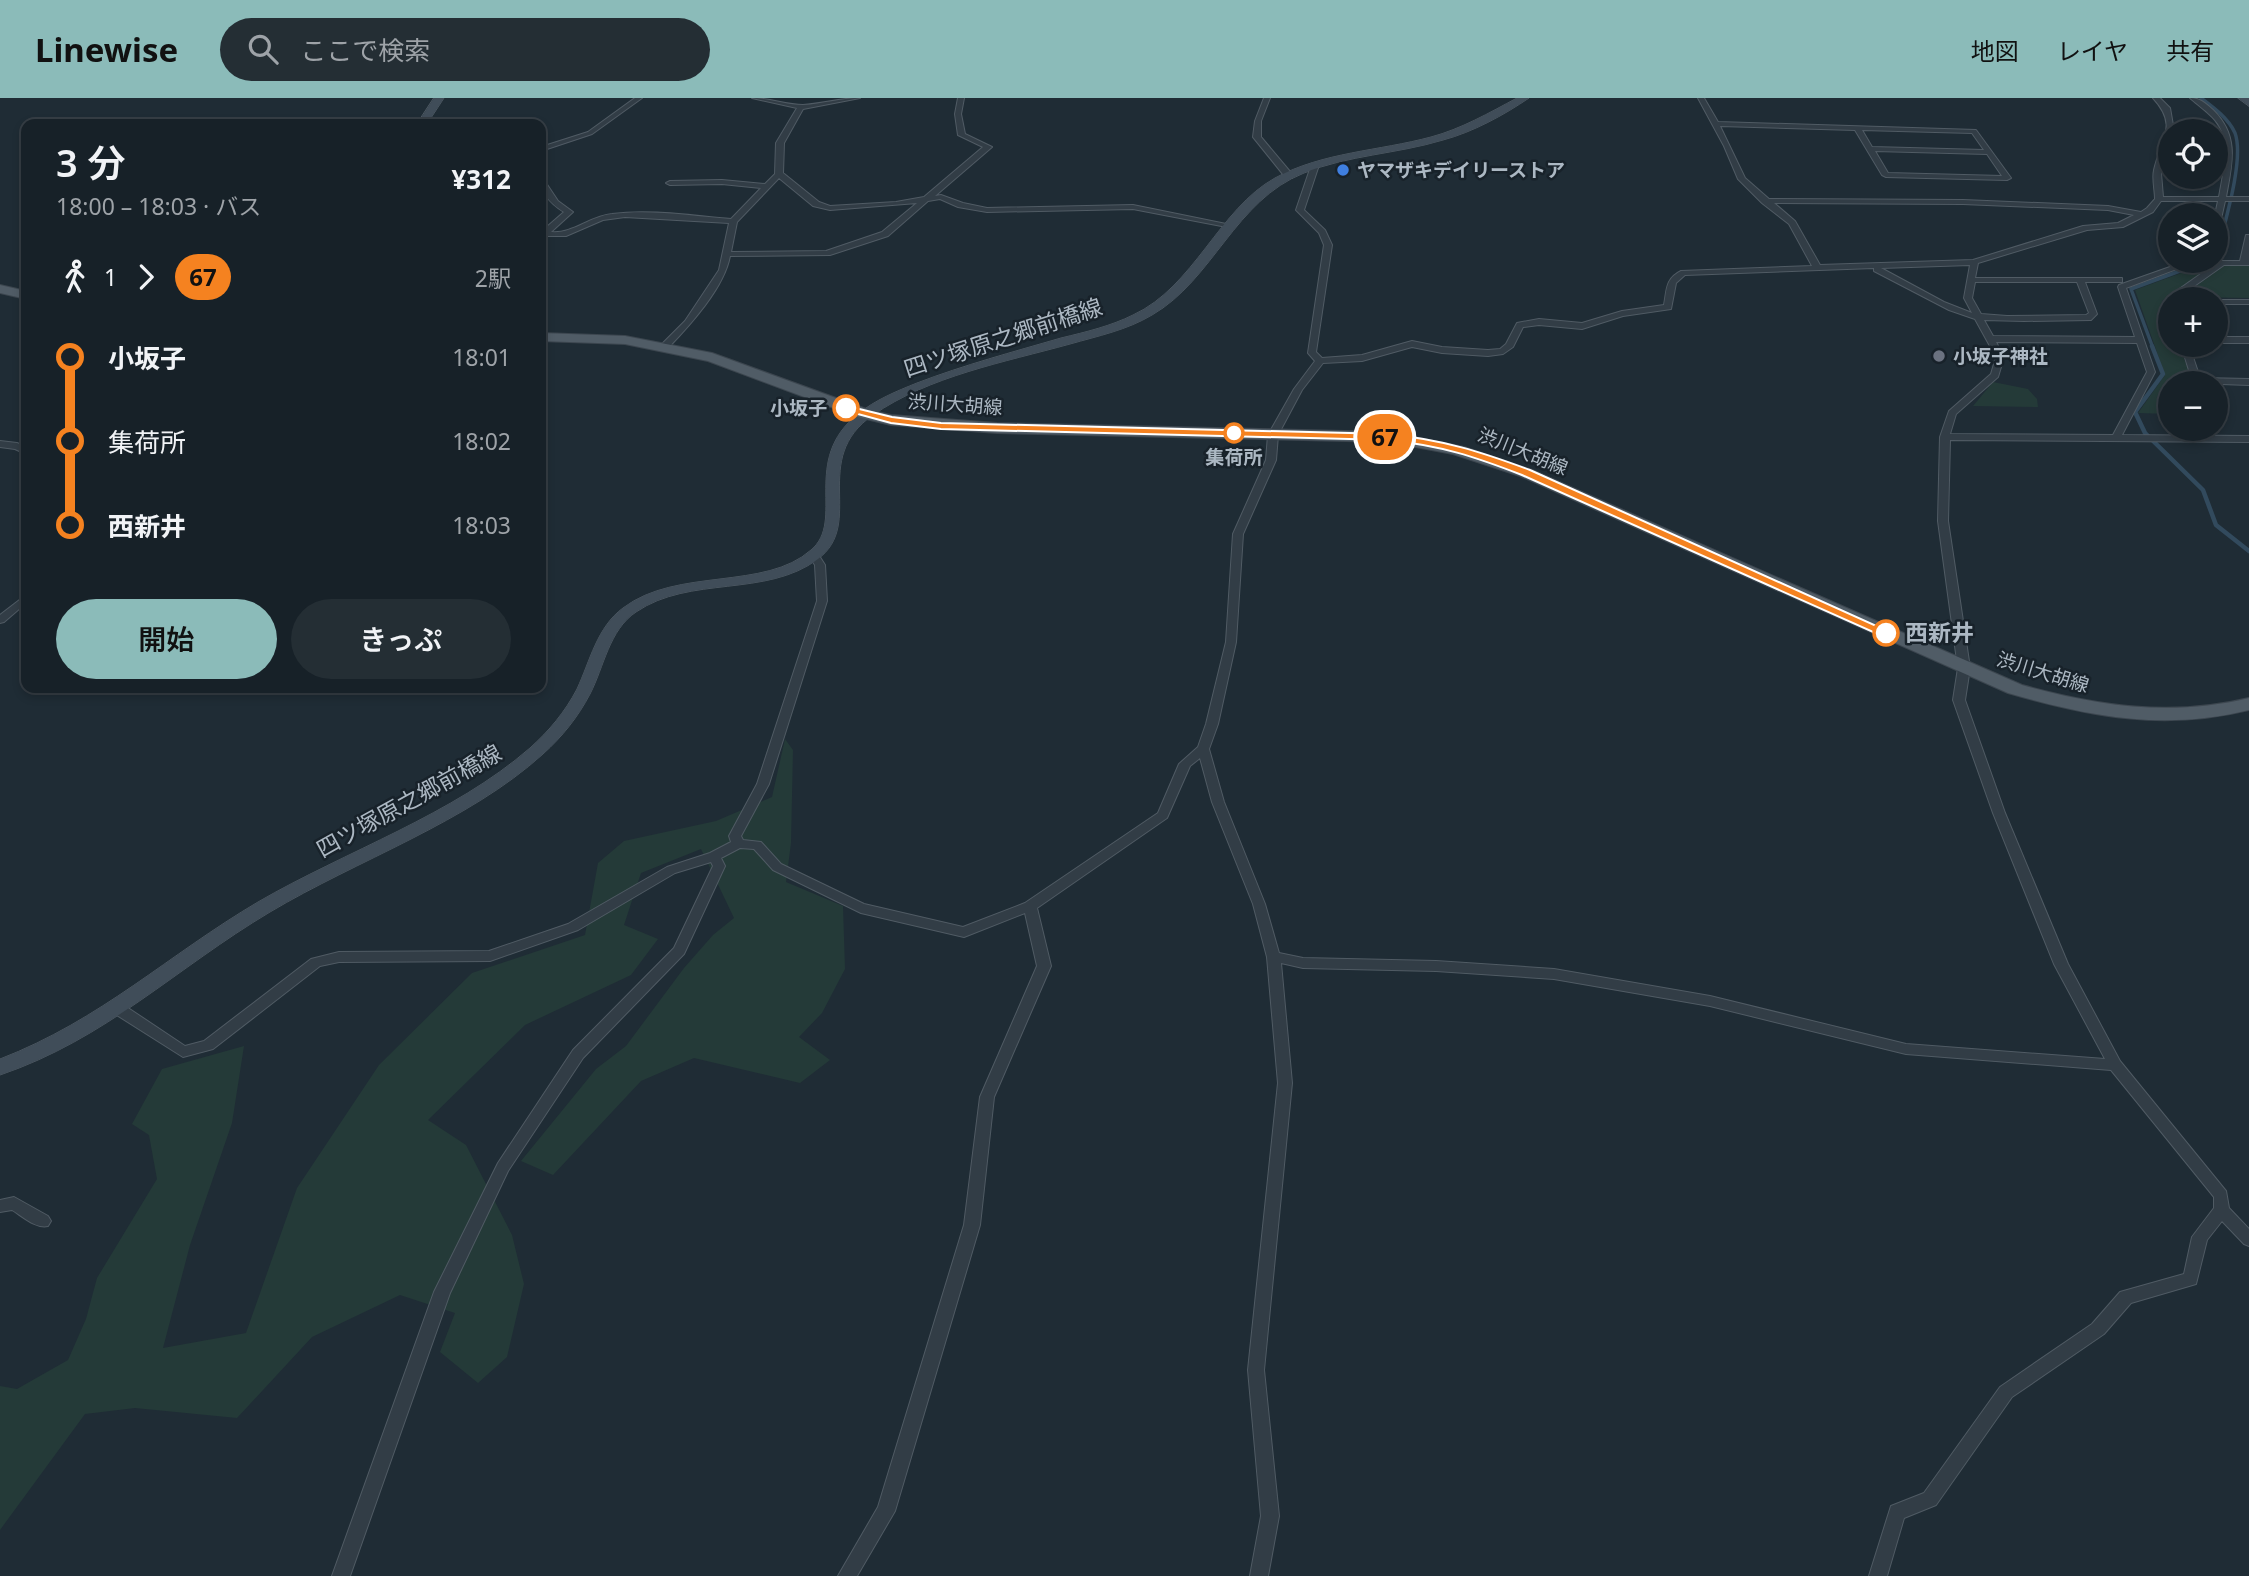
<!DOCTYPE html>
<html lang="ja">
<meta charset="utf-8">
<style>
body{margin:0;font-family:"Noto Sans","Noto Sans JP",sans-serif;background:#242e34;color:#f1f3f6;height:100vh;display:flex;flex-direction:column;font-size:26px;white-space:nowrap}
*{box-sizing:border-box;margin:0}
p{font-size:23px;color:#9ea3a8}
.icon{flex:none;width:38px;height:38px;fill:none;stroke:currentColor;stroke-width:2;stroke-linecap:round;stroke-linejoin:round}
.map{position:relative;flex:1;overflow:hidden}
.sheet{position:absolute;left:21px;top:21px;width:525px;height:574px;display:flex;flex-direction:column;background:#172128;border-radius:14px;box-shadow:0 4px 10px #0003,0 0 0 2px #363e45}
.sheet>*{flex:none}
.badge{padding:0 14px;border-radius:23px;font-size:24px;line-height:46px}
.fabs{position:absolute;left:2158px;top:21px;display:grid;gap:14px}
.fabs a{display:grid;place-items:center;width:70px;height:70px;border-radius:50%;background:#172128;box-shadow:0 4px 10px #0003,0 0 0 2px #363e45;font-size:35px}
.map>.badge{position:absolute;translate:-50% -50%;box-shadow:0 0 0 4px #fff}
.legs{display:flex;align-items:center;gap:10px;height:77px;padding:0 35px;font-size:23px}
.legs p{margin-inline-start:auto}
.headline{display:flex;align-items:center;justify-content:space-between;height:119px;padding:0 35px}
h1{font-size:38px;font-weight:600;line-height:52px}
.action{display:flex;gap:14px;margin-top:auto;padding:14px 35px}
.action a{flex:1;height:80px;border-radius:42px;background:#8bbbb9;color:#111;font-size:28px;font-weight:600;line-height:80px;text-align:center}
.action a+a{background:#242e34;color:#f1f3f6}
ul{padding:0 35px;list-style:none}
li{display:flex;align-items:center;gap:24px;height:84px;font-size:26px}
li i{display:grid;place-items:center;width:10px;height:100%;margin:0 9px;background:currentColor}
li i::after{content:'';width:18px;height:18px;margin:-9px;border:5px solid;border-radius:50%;background:#172128}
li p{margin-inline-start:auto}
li:first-child i{background:linear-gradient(#0000 50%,currentColor 0)}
li:last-child i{background:linear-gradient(currentColor 50%,#0000 0)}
header{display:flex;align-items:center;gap:42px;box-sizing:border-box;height:98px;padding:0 35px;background:#8bbbb9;color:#111}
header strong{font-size:33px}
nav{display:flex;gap:38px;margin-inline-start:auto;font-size:24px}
.search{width:490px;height:63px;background:#242e34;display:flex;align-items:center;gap:18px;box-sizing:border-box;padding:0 24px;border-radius:38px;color:#9ea3a8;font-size:26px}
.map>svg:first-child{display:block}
.green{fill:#243a38}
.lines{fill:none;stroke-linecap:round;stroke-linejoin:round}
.stream-far1{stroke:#324a5d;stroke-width:3.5}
.stream{stroke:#324a5d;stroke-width:4.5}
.street-casing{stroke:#505b64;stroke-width:2}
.secondary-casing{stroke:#505b64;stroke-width:1}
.primary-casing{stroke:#3c464f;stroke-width:2}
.street{fill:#323d46;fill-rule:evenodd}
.secondary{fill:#404d59;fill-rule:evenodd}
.primary{fill:#505c66;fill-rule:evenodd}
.line-1{fill:#f58220;stroke:#fff;stroke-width:2}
.shop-dot{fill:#3f7fe0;stroke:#18222a;stroke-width:2.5}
.worship-dot{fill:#6b7280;stroke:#18222a;stroke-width:2.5}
.stop-1-dot{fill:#fff;stroke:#f58220;stroke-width:3.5}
.labels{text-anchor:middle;stroke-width:5;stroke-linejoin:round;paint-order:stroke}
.far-poi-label{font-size:19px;font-weight:bold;fill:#acb8c3;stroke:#18222a;text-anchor:start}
.far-street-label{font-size:19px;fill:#acb8c3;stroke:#18222a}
.far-stop-label{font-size:19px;font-weight:bold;fill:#acb8c3;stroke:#18222a;text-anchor:end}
.street-label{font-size:23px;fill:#acb8c3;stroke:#18222a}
.stop-label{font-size:23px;font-weight:bold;fill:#acb8c3;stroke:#18222a;text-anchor:start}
</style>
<header>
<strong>Linewise</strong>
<div class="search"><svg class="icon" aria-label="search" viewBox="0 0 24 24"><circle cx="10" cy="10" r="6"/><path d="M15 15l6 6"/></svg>ここで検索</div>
<nav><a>地図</a><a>レイヤ</a><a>共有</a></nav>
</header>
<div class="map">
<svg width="2249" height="1478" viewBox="0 0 2249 1478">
<rect width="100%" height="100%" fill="#1f2c35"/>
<path class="green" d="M2214,163L2218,164L2162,203L2170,224V247H2179L2192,282L2190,285H2170V316L2138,315L2165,277L2135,192Z
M2225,167H2249V200L2185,199L2184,197Z
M1993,284L2028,291L2037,301L2038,309L1973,308Z
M785,641L793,652L791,745L786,784L843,808L845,871L822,915L799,939L830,962L800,985L694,960L641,983L553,1077L521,1063L596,971L626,948L684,870L713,837L734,820L701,751L641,775L624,827L658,841L631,877L525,927L428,1022L466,1047L512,1137L524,1186L507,1259L478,1285L440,1254L455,1215L400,1197L312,1239L237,1320L135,1310L85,1316L0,1432V1288L17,1291L68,1262L86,1221L97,1180L157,1081L149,1037L132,1026L162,971L244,948L232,1025L190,1147L163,1250L246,1235L297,1090L379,967L472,875L585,837L598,765L624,743L716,723L772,699Z"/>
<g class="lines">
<path class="stream-far1" d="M2201,0C2213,9 2229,21 2235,35C2245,62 2223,130 2216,159
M2153,250L2131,191L2207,163"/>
<path class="stream" d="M2152,248L2163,276L2135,314L2145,335L2203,392L2216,427L2249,453"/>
<defs>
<path id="street" d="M635,0H642L592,36L541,53V49L588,34Z
M752,0C769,0 786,7 803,7C822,6 841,0 860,0L803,11L784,45L783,75L819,104L830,108L896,104L924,99L983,49L958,37L955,16L958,0H964L961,16L965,36L992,49L935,98L941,97L963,105L987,110L1133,107L1236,128L1232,130L1133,111L987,114L958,109L940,101L928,103L888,138L830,157L730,158C724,190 690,227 668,250H662V246L685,223L719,172L729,125L625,119L603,122L566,138H544L541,137V134L564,114C553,107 541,97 541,82H544L558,103L573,114L551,134C573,136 590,118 612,116C651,111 692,118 731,121L761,90L722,86L670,87L666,85L670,83L722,82L765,86L775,76L776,45L797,10ZM779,80L813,108L830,112L917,105L882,134L826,153L731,154L737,124Z
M1264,0H1270L1261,23V39L1292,76V80H1286L1253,39L1255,23Z
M1698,0H1704L1718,24L1976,32L2011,80L2007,82L1886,79L1882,77L1855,32L1720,28L1745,80L1769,101L1963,102L2108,108L2141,114L2147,110L2155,101C2155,92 2152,81 2154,72C2161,41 2179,28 2153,0H2160L2170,10L2174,33H2170V47L2161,75L2163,99H2219C2223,74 2233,43 2215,22C2208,14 2198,7 2190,0C2200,0 2205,5 2213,12C2240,38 2232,66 2226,99H2249V103H2225L2219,130H2216L2215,117L2218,103H2161L2153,114L2123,129L2087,132L1978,165L1975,180H2122V184H2085L2097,216L2091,222L2024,223L1984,222L1993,238L2135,239L2118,189L2119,187L2187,163H2198L2126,190L2155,274L2122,337L2249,338V344L1950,342L1948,423L1970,570L1965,602L2005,715L2068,866L2120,963L2226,1093L2229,1110L2249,1131V1148L2244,1146L2222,1123L2207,1142L2196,1186L2131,1205L2104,1236L2012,1299L1936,1407L1904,1420L1887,1478H1869L1891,1408L1924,1395L2000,1289L2092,1226L2120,1194L2184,1176L2192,1139L2214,1110V1099L2111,972L1906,956L1710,908L1554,881L1436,873L1303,870L1281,865L1292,985L1264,1272L1279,1418L1268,1478H1250L1261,1418L1248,1272L1278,985L1267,859L1253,806L1212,704L1200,660L1190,668L1167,720L1037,810L1051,868L994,999L980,1127L895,1413L857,1478H838L878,1409L964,1127L980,999L1037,868L1025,815L964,839L861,815L773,772L754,751L740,750L721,760L725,768L684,856L583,960L508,1073L450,1195L350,1478H332L434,1194L498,1065L573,952L674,850L713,768L711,764L675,775L578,832L490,863L339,864L320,868L213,951L183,959L112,914L110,910L112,906H122L185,948L204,943L311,861L339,854L489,853L568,826L667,769L710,755L731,744L729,738L757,686L817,503L815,467L809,458L814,455L818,456L825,467L827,503L769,686L741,738L743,742L761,744L781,766L864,806L963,829L1025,805L1158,715L1179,666L1198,649L1206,626L1226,544L1233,436L1266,362L1268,337L1294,291L1315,263L1308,255L1324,147L1319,135L1296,112L1311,68L1318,70L1304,112L1325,132L1332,147L1316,254L1322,260L1362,257L1412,243L1442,249L1488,252L1500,251L1506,246L1517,225L1539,221L1582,225L1622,213L1664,207C1667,192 1665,181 1681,173L1812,168L1789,126L1762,105L1738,81L1724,48ZM1862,32L1972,35L1984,52L1872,49ZM1875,53L1987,56L2002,78L1888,75ZM1774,105L1963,106L2108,112L2134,117L2118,125L2083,128L1973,162L1820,167L1795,123ZM1970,167L1964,200L1972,215L1944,204L1881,170ZM1874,170V173L1949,212L1975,221L1996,259L1991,276L1949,313L1940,339L1938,423L1958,570L1953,602L1993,715L2054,866L2105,961L1906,946L1710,898L1554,871L1436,863L1303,860L1279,855L1265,806L1224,704L1209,651L1218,626L1236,544L1243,436L1276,362L1278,337L1302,292L1323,265L1362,263L1412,249L1442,255L1488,258L1503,256L1513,249L1523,229L1539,227L1582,231L1623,218L1671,211L1676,185L1685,177ZM1975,184H2077L2089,215L2086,217L2007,218L1981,216L1972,200ZM1996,244L2137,245L2147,274L2113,337L1950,336L1956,316L1998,279L2004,259Z
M2246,137H2249V167H2224L2176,201L2168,203V199L2219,163H2240Z
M2216,202H2249V206H2216Z
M2216,239H2249V245H2216Z
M2181,247H2189L2200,280L2249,281V287L2193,285Z
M0,343L17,345L26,349V356L15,351L0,349Z
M26,497V505L4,524L0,525V517Z
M14,1099L48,1118L51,1123L48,1128C36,1131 22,1118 12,1112L0,1114V1102Z"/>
<path id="secondary" d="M434,0H444L427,26H417Z
M1517,0H1529C1504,17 1473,34 1443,42C1397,56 1348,57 1304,75C1235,102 1213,182 1152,217C1127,232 1098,238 1070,246C1005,264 929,278 873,317C809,361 866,425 818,461C766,500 690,477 636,514C609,532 604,569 590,596C578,619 562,639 543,656C468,724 357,762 270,814C176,870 106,941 0,977V961C101,922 168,857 258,804C346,753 453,717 530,650C549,633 565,614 577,591C590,563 597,529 623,510C677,469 765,493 811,452C846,423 800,362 858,316C875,302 897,293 917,285C964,267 1013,254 1061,240C1086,234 1111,228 1133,217C1194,189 1219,111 1275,80C1323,54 1379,53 1431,39C1461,31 1489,15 1517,0Z
M2238,0H2249V8Z"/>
<path id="primary" d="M0,187L26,193V201L0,195Z
M541,235L625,238L712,255L869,312L891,317L997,325L1389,334L1464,349L1532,372L2022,587C2098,608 2171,619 2249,600V612C2164,633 2091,619 2008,595L1520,378L1453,356L1389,344L997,335L891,327L858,319L708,263L625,246L541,243Z"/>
</defs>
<use href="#street" class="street-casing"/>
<use href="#secondary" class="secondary-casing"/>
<use href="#primary" class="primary-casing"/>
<use href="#street" class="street"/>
<use href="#secondary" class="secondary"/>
<use href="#primary" class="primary"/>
</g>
<path class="line-1" d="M843,307L892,319L941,325L1389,336C1443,342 1479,353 1530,372L1892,535L1882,538L1522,377C1473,358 1442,348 1389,342L941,331L891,325L843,312Z"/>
<circle class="shop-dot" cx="1343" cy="72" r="7"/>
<circle class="worship-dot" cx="1939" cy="258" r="7"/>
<g class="stop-1-dot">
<circle cx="846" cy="310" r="12"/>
<circle cx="1234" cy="335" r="9"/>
<circle cx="1886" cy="535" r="12"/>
</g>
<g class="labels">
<g class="far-poi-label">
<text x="1357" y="79">ヤマザキデイリーストア</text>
<text x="1953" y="265">小坂子神社</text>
</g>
<g class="far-street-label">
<text transform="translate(955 306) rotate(4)" y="7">渋川大胡線</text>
<text transform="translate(1523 353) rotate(22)" y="7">渋川大胡線</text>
<text transform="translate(2043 574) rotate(17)" y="7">渋川大胡線</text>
</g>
<g class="far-stop-label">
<text x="827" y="317">小坂子</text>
<text x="1234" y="366" text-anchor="middle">集荷所</text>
</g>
<g class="street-label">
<text transform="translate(1003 240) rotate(-18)" y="8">四ツ塚原之郷前橋線</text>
<text transform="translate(409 703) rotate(-29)" y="8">四ツ塚原之郷前橋線</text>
</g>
<g class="stop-label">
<text x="1905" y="543">西新井</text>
</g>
</g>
</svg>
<div class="fabs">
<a><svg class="icon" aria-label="locate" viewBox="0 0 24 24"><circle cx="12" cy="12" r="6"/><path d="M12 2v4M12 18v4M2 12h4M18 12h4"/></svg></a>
<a><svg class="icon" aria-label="layers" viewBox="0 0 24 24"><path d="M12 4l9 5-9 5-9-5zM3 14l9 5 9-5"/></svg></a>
<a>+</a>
<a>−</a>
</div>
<b class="badge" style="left:1385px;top:339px;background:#f58220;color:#111">67</b>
<section class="sheet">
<div class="headline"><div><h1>3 分</h1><p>18:00 – 18:03 · バス</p></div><b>¥312</b></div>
<div class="legs"><svg class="icon" aria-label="walk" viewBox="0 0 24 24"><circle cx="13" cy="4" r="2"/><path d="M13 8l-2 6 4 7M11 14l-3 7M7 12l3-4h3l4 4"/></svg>1<svg class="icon" aria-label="forward" viewBox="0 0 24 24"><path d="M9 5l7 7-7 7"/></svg><b class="badge" style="background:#f58220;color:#111">67</b><p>2駅</p></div>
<ul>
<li><i style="color:#f58220"></i><b>小坂子</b><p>18:01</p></li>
<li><i style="color:#f58220"></i><span>集荷所</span><p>18:02</p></li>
<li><i style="color:#f58220"></i><b>西新井</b><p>18:03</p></li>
</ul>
<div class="action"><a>開始</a><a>きっぷ</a></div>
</section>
</div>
